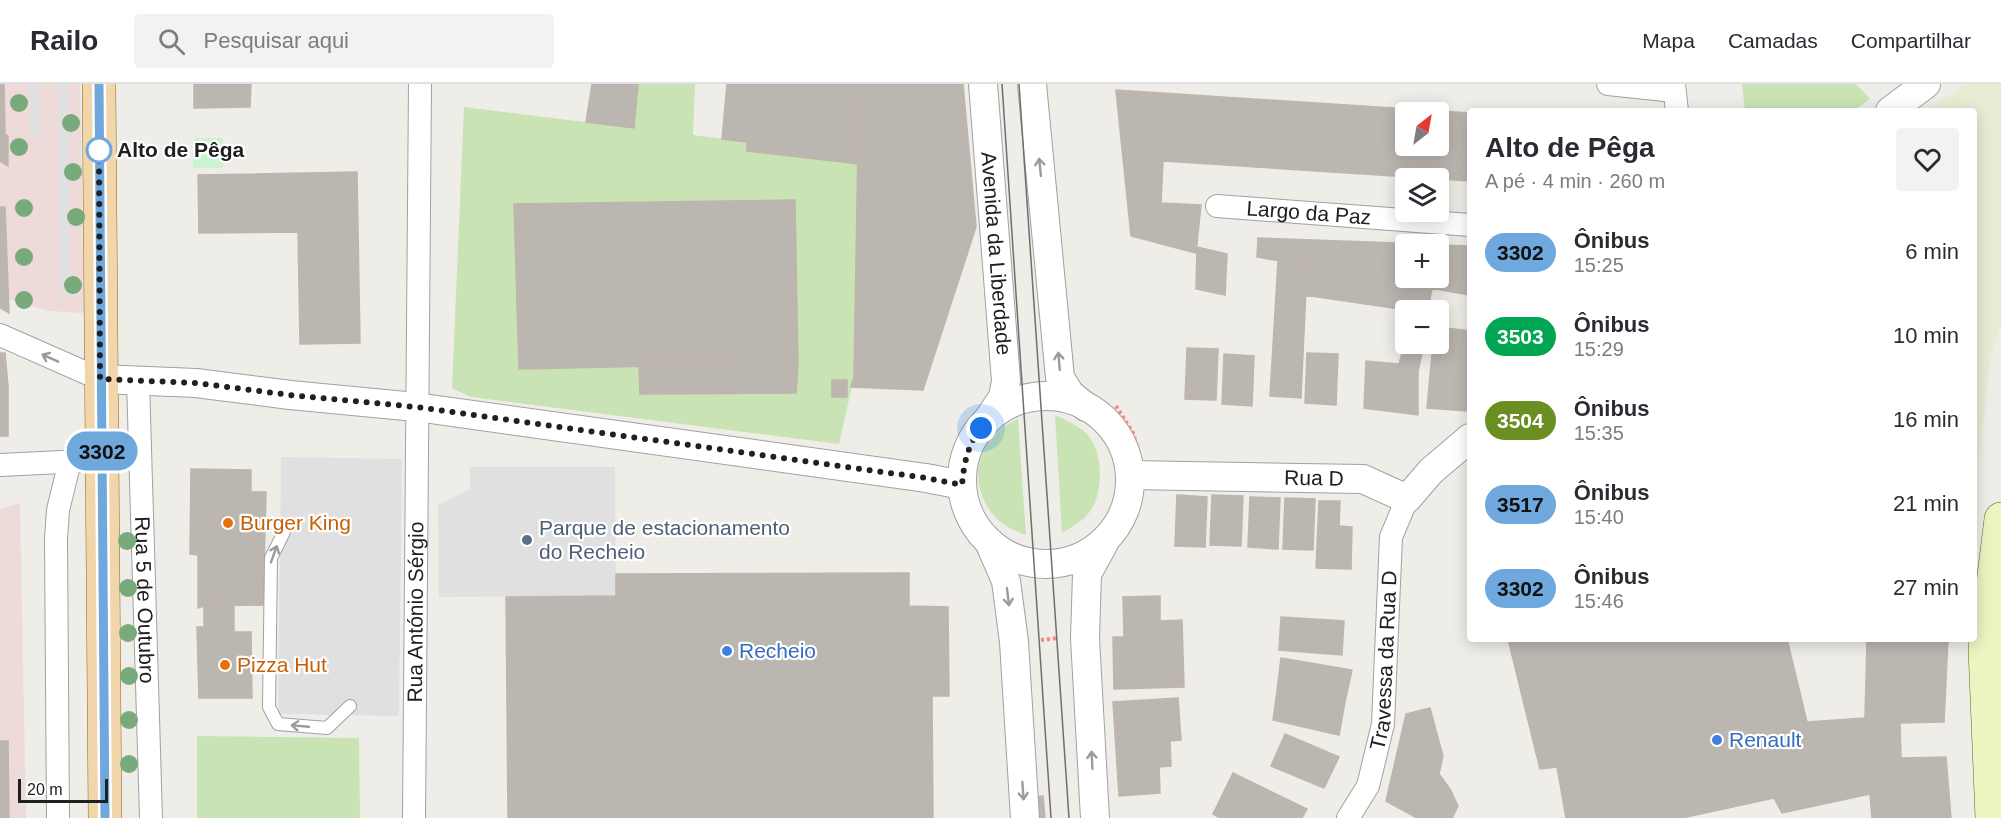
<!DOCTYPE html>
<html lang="pt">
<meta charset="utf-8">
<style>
body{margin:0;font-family:Helvetica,sans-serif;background:#f2f2f3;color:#2b2b33;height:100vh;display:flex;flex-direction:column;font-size:22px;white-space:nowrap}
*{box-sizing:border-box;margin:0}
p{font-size:20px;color:#7c7c81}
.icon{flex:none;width:33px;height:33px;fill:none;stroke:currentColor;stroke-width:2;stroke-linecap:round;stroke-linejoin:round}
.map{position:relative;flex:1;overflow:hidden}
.panel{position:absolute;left:1467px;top:24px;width:510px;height:534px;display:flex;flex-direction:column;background:#fff;border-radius:6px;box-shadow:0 3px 15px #0003}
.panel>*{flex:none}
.badge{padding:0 12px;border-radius:20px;font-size:21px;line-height:39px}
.needle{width:39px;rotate:31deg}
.tools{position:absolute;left:1395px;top:18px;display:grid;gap:12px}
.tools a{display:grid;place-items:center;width:54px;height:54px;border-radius:6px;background:#fff;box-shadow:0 3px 15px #0003;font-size:30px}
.scale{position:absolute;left:18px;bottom:15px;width:90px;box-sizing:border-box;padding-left:6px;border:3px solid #202020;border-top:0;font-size:16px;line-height:21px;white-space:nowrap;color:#202020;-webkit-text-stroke:4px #fff;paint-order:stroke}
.you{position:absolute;width:30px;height:30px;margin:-15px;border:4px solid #fff;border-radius:50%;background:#1a73e8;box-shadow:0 0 0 9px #1a73e833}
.map>.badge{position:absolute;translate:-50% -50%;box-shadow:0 0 0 3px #fff}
.round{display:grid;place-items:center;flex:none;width:63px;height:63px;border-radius:6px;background:#f2f2f3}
.head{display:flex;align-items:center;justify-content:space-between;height:102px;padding:0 18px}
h1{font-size:28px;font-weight:700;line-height:45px}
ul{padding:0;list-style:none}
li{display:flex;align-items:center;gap:18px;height:84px;padding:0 18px}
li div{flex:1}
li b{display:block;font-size:22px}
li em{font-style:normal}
li .badge{min-width:66px;font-weight:700;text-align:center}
header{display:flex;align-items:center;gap:36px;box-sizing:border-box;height:84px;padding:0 30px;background:#fff;border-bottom:2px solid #e1e1e2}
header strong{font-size:28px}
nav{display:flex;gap:33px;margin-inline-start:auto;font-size:21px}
.search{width:420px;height:54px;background:#f2f2f3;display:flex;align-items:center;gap:15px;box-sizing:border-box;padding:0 21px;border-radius:6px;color:#7c7c81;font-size:22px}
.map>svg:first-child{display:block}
.commercial{fill:#eedbd9}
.farmland{fill:#e9ecd5}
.grass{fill:#c9e3b4}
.park{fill:#caf4cf}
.parking{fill:#e0e0e0}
.building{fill:#bcb6b1;stroke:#bfb5ac;stroke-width:1.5;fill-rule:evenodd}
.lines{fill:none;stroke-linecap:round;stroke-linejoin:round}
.service-casing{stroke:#a1a1a1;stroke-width:14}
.minor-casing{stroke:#a1a1a1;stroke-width:24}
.tertiary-casing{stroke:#a1a1a1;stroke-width:30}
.secondary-casing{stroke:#5f6c12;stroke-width:34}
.primary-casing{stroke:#8a6712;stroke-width:34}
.path{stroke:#ea8d7e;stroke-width:4;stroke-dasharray:3 3;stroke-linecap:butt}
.service{stroke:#fff;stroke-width:12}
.minor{stroke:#fff;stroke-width:22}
.tertiary{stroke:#fff;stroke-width:28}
.secondary{stroke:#eef3c2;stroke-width:33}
.primary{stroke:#f1d6ab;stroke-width:33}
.tram{stroke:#6e6e6e;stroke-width:1.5}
.tree{fill:#79aa7c}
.oneway{stroke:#9b9b9b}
.line-casing{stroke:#fff;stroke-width:14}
.line{stroke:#6fa8dc;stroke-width:9}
.walk{stroke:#202020;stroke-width:6;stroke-dasharray:0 10.8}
.stop-dot{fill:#fff;stroke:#6fa8dc;stroke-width:3}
.food-dot{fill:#e8710a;stroke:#fff;stroke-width:2}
.service-dot{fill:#5c6f8a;stroke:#fff;stroke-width:2}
.shop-dot{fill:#3f7fe0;stroke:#fff;stroke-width:2}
.labels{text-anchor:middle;stroke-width:4.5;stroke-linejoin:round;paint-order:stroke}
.stop-label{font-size:21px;font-weight:bold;fill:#202020;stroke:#fff;text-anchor:start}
.street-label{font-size:21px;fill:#202020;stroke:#fff}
.food-label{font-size:21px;fill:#c56008;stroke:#fff;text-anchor:start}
.service-label{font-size:21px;fill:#4e5e75;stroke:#fff;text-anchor:start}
.shop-label{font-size:21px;fill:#366cbe;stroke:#fff;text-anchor:start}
</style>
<header>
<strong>Railo</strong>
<div class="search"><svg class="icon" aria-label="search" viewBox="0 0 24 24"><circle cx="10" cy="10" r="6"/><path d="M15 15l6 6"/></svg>Pesquisar aqui</div>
<nav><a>Mapa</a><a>Camadas</a><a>Compartilhar</a></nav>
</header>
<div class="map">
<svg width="2001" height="734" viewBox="0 0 2001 734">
<rect width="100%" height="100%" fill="#efede8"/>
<path class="commercial" d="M0,0H80L84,229L48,227L8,215L0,123Z
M20,419L26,734H0V425Z"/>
<path class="farmland" d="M1965,0H2001V241L1991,272L1974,412V27H1927Z"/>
<path class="grass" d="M638,0H695L693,51L747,58V67L859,80L854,293L839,360L471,313L452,304L464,23L633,44Z
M1742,0H1856L1870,15L1853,27H1745Z
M1055,331C1067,337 1083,343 1090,354C1103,372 1103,408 1091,426C1084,437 1073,442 1062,449Z
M1018,335L1026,451C1013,446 999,440 991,428C966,393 979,351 1018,335Z
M197,652L359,654L360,734H197Z"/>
<path class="park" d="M194,54H223V84H193Z"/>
<path class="parking" d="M29,0H39L41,52L30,51Z
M58,0H68L70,213H60Z
M281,373L402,375L399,632L278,630Z
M470,383H615L616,512L439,513L438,421L470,405Z"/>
<path class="building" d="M0,0H4L5,50L8,52V82L0,77Z
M194,0H251L250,23L194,24Z
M592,0H638L634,44L586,38Z
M727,0H859V80L747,67V58L722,55Z
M859,0H963L976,143L923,306L851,303L854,293Z
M1116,6L1470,29V97L1163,77L1161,119L1201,121L1196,169L1131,152ZM1406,28H1438V62H1406Z
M357,88L360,259L300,260L298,148L199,149L198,91Z
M795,116L798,281L657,282L654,118Z
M654,118L657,282L519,285L514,120Z
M0,123H5L9,229L0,224Z
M1258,154L1426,160H1406V194H1438V161L1470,162V211L1257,173Z
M1197,163L1227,170L1225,211L1196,205Z
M1278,177L1307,182L1301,314L1270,312Z
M1307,182L1432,204L1428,226H1406L1305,211Z
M1438,243L1470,247L1468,327L1427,324L1433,260H1438Z
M1406,254V260H1424L1418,287V331L1364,324L1366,277L1399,280Z
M1187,264L1218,265L1216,316L1185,315Z
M0,269H5L8,302H0Z
M1307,269L1338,270L1336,321L1305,319Z
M1224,270L1254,272L1252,322L1222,320Z
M798,281L796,309L640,310L639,283Z
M832,296H847V313H832Z
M0,302H8V352H0Z
M191,385L251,386V408H266L263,521L204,522L198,524V471L190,470Z
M1177,411L1207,413L1205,463L1175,462Z
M1212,411L1243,412L1241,462L1210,461Z
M1250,413L1280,414L1278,465L1248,463Z
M1285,414L1315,415L1313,466L1283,465Z
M1319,417H1340L1339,442L1352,443L1351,485L1316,484Z
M909,489V522L948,523L949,612H932L933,734H508L506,513L616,512V490Z
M1160,512V537L1182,536L1184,603L1114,605L1113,553H1124L1123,513Z
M234,521V548H251L252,614H199L197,543H204V522Z
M1281,533L1344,537L1342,571L1279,566Z
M1508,555H1787L1807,638L1865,634L1900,639L1901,674L1946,673L1951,734H1872L1870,710L1782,729L1774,714L1682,734H1566L1557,683L1540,685Z
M1867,555H1948L1944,638L1900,639L1865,634Z
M1281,574L1352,586L1345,618L1277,607Z
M1277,607L1345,618L1339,651L1273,636Z
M1178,614L1181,656L1170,657L1171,682L1159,683L1160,709L1119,712L1113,618Z
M1430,624L1443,672L1439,690L1450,705L1458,722L1452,734H1417L1386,717L1406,630Z
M1285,650L1339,673L1324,704L1271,682Z
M0,657H8L9,734H0Z
M1233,689L1307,725L1302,734H1220L1213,730Z
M1043,712L1045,734H1033L1032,713Z"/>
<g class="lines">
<defs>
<path id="service" d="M284,448L271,474L269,623L278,640L327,644L350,622"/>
<g id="minor">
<path d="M1608,0L1674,7"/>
<path d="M1674,0L1677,27"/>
<path id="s1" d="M1217,122L1470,141"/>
<path d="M0,251L100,295"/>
<path id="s2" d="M138,297L151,734"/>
<path d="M0,381L82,377"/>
<path d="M58,734L56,455L58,426L70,377"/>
<path id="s3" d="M414,734L420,0"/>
<path id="s4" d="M1348,734L1368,702L1383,640L1391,453L1407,415"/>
</g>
<g id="tertiary">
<path id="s5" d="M983,0L1006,297L1003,313L989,334"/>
<path d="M1032,0L1060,294L1070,310L1086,323"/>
<path d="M1890,27L1926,0"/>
<path d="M100,295L196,299L290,311L416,323L926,394L962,401"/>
<circle cx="1046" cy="396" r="84"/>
<path id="s6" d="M1130,391L1363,395L1407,415L1431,387L1470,354"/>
<path d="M989,458L1006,497L1014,558L1025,734"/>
<path d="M1095,734L1085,554L1087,490L1104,459"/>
</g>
<path id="secondary" d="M1992,734L1985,565L2001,435"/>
<path id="primary" d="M99,0L105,734"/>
</defs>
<use href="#service" class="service-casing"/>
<use href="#minor" class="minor-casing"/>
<use href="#tertiary" class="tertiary-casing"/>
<use href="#secondary" class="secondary-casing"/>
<use href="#primary" class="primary-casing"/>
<path class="path" d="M1116,322L1133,349L1137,363
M1129,443L1140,420
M1041,556L1058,554"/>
<use href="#service" class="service"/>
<use href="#minor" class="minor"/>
<use href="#tertiary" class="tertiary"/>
<use href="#secondary" class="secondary"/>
<use href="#primary" class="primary"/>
<path class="tram" d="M1002,0L1051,734
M1019,0L1069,734"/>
</g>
<g class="tree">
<circle cx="19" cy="19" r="9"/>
<circle cx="71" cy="39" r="9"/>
<circle cx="19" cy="63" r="9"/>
<circle cx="73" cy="88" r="9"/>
<circle cx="24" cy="124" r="9"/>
<circle cx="76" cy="133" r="9"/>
<circle cx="24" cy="173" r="9"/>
<circle cx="73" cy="201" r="9"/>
<circle cx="24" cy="216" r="9"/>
<circle cx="127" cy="457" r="9"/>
<circle cx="128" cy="504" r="9"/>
<circle cx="128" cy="549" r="9"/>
<circle cx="129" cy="592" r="9"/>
<circle cx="129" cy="636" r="9"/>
<circle cx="129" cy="680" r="9"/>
</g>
<defs><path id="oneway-shaft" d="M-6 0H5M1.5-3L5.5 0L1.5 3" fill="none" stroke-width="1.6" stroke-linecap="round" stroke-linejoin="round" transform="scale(1.5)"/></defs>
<g class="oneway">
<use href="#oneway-shaft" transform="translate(1040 83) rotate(-96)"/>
<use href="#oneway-shaft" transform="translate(50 274) rotate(-156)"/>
<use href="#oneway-shaft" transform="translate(1059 277) rotate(-95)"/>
<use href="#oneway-shaft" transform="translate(274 470) rotate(-70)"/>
<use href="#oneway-shaft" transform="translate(1008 513) rotate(83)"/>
<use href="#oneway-shaft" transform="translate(300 642) rotate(-175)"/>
<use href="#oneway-shaft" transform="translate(1092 676) rotate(-93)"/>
<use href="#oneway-shaft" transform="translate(1023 707) rotate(86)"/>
</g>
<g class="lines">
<defs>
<path id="line" d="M99,0L105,734"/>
</defs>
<use href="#line" class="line-casing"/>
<use href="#line" class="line"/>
<path class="walk" d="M99,66L100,295L196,299L290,311L416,323L926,394L962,401C964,380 967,362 981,344"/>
</g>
<circle class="stop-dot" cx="99" cy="66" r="12"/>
<g class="food-dot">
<circle cx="228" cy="439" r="6"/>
<circle cx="225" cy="581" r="6"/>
</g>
<circle class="service-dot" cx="527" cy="456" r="6"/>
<g class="shop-dot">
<circle cx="727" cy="567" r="6"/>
<circle cx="1717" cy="656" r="6"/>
</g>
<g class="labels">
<g class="stop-label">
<text x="117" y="73">Alto de Pêga</text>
</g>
<g class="street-label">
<text dy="7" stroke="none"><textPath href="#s1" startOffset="92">Largo da Paz</textPath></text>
<text dy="7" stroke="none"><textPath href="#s5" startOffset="170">Avenida da Liberdade</textPath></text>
<text dy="7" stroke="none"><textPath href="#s6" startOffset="184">Rua D</textPath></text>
<text dy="7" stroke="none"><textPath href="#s2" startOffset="219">Rua 5 de Outubro</textPath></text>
<text dy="7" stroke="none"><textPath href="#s3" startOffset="206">Rua António Sérgio</textPath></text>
<text dy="7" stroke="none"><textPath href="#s4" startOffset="165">Travessa da Rua D</textPath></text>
</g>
<g class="food-label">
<text x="240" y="446">Burger King</text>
<text x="237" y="588">Pizza Hut</text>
</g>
<g class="service-label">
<text x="539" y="451">Parque de estacionamento<tspan x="539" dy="24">do Recheio</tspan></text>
</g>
<g class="shop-label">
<text x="739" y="574">Recheio</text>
<text x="1729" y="663">Renault</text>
</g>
</g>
</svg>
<div class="tools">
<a><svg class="needle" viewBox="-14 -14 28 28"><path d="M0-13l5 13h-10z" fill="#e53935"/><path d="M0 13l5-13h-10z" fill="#7c7c81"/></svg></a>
<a><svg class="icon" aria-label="layers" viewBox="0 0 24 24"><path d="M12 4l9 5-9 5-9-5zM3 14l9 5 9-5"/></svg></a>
<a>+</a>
<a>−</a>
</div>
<div class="scale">20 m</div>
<div class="you" style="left:981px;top:344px"></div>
<b class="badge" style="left:102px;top:367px;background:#6fa8dc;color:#111">3302</b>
<section class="panel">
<div class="head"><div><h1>Alto de Pêga</h1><p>A pé · 4 min · 260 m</p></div><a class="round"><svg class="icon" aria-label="heart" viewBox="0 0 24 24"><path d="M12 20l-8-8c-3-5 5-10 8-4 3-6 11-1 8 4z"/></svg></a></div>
<ul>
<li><span class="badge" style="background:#6fa8dc;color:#111">3302</span><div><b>Ônibus</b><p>15:25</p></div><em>6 min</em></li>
<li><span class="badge" style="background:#00a651;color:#fff">3503</span><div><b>Ônibus</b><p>15:29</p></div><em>10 min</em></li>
<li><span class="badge" style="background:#6b8e23;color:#fff">3504</span><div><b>Ônibus</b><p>15:35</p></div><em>16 min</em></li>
<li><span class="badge" style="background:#6fa8dc;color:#111">3517</span><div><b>Ônibus</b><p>15:40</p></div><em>21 min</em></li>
<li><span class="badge" style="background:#6fa8dc;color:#111">3302</span><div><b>Ônibus</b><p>15:46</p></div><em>27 min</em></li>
</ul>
</section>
</div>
